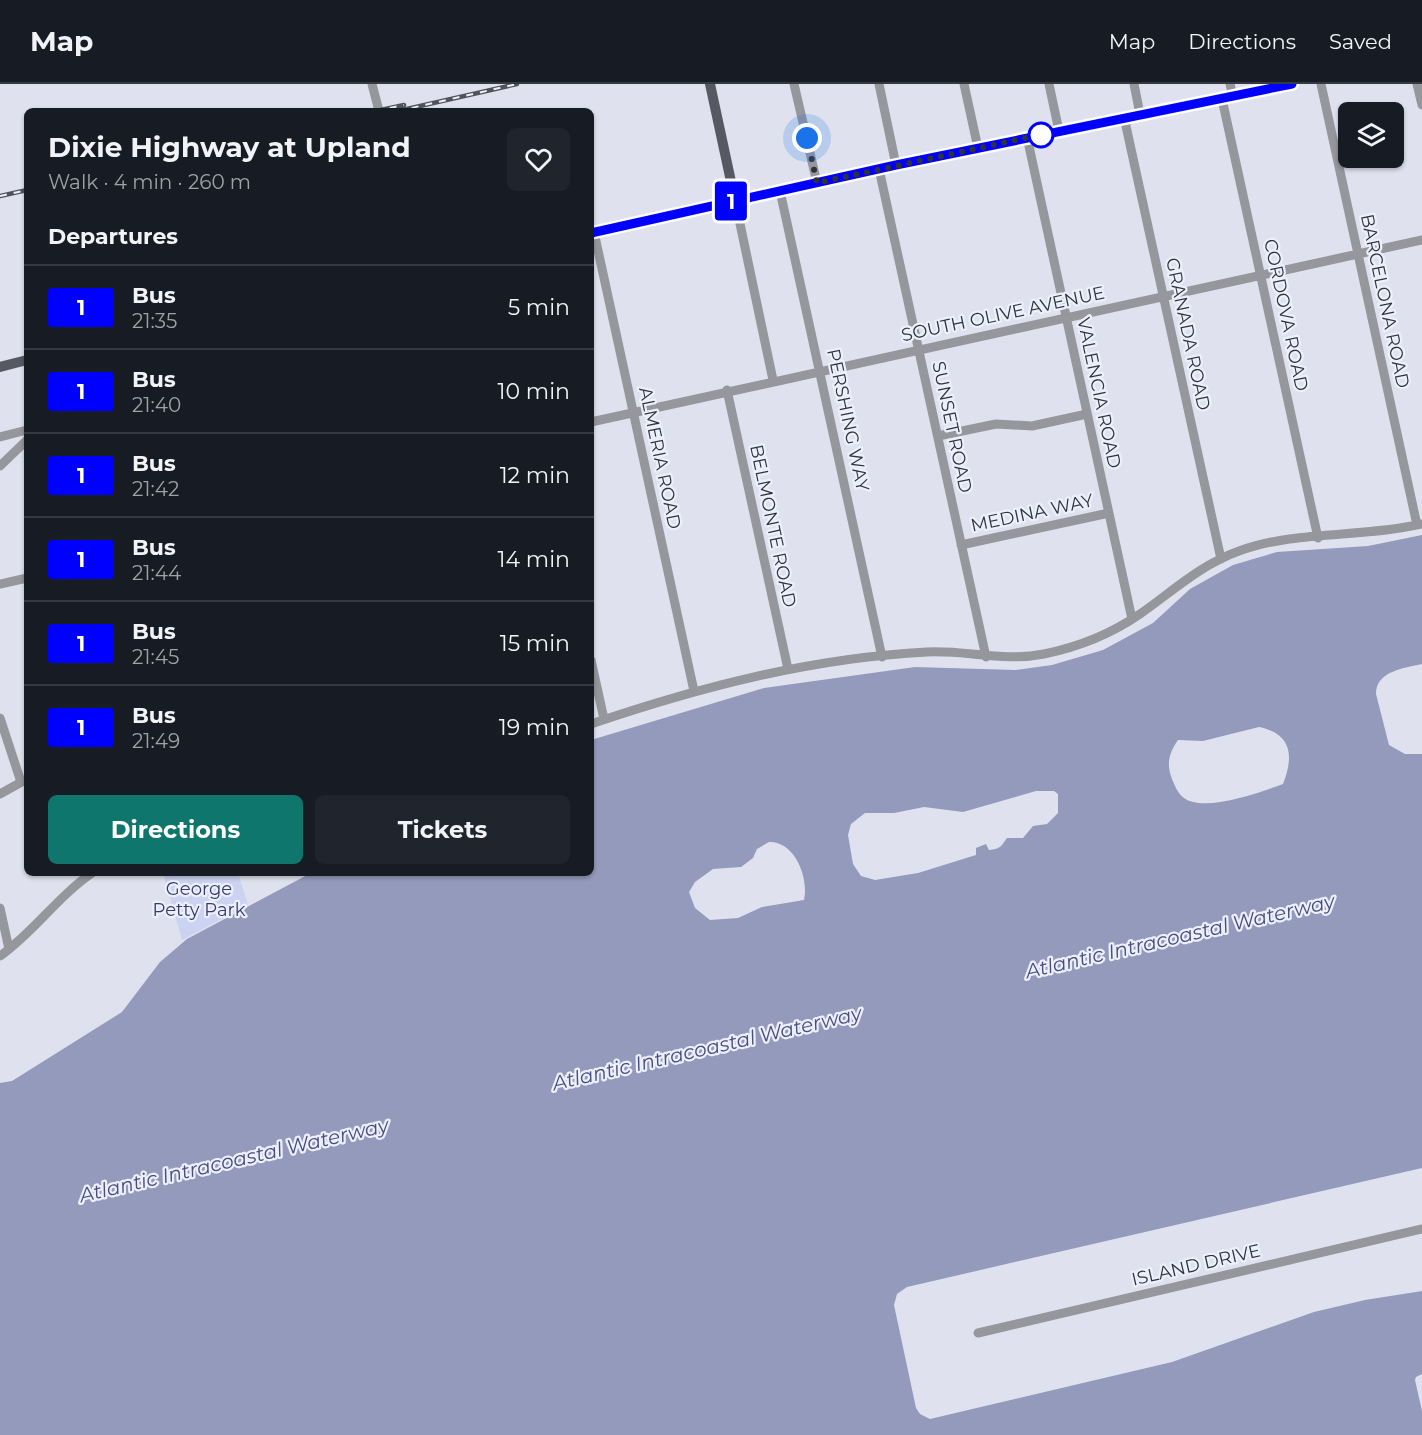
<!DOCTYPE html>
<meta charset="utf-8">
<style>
body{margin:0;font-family:Montserrat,sans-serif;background:#20242c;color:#f1f3f6;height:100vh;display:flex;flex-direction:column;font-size:22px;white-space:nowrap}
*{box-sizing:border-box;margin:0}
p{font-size:20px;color:#9ea1a6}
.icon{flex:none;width:33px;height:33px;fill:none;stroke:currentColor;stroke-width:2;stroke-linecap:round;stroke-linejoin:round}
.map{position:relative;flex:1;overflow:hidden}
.sheet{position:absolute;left:24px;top:24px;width:570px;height:768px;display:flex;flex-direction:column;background:#171b24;border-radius:9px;box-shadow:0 2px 4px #0004}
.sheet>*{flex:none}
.badge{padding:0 12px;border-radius:4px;font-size:21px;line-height:39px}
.tools{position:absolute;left:1338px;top:18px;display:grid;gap:12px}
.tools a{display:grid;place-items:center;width:66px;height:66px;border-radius:9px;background:#171b24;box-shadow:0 2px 4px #0004;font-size:30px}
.you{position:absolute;width:30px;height:30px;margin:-15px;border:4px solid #fff;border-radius:50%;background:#1a73e8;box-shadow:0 0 0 9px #1a73e833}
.map>.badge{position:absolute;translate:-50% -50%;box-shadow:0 0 0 3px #fff}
h2{padding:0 24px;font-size:22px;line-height:54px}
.round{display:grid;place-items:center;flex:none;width:63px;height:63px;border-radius:9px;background:#20242c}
.overview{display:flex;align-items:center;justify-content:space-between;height:102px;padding:0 24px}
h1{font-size:28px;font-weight:700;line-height:45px}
.primary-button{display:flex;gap:12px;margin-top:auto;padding:12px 24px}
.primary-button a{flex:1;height:69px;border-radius:9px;background:#0f766e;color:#fff;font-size:24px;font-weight:700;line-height:69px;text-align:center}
.primary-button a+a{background:#20242c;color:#f1f3f6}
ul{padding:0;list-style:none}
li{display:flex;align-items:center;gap:18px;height:84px;padding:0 24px;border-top:2px solid #363941}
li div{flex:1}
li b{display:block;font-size:22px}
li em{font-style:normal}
li .badge{min-width:66px;font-weight:700;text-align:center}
header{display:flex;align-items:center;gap:36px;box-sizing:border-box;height:84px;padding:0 30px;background:#171b24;border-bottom:2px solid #363941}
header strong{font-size:28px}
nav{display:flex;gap:33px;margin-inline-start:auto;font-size:21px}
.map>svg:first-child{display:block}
.green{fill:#ccd2f1}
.water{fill:#949abb;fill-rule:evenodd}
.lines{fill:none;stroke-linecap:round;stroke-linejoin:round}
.minor{stroke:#96979c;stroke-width:9}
.major{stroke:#575962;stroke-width:10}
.rail-casing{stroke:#52535a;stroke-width:4.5}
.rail{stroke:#eceffc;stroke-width:2;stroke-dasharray:7;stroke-linecap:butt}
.line-casing{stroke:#fff;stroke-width:14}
.line{stroke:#00f;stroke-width:9}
.walk{stroke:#313237;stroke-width:6;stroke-dasharray:0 10.8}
.stop-dot{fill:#fff;stroke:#00f;stroke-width:3}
.labels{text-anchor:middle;stroke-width:4.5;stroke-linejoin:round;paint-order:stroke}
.street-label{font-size:18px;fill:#313237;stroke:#eceffc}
.park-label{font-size:18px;fill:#373b69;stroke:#eceffc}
.water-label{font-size:20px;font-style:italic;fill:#484d7d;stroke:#eceffc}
</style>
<header>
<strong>Map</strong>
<nav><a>Map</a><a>Directions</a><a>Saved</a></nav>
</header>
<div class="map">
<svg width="1422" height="1351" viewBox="0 0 1422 1351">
<rect width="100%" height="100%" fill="#dfe2ee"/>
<path class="green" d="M163,789H238L248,821L182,856Z"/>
<path class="water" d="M1422,451V580C1404,584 1376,587 1376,610L1389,661L1405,670H1422V1084L907,1203L897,1210L894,1221L916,1324L920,1330L930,1335L1172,1278L1314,1228L1365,1216L1422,1207V1290L1416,1293L1415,1296L1422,1327V1351H0V999L12,997L122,928L160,878L187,855L311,789H591V656L764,604L915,583L1016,586L1052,581L1103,566L1153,539L1190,505L1233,481L1277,468L1368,462ZM1259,643C1292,650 1294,672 1283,700C1261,708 1204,729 1184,714C1178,710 1175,702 1172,695C1166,680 1169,669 1178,656L1203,657ZM1036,707H1054L1058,710V729L1047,740L1033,742L1023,754H1007C1001,762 1001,765 989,766L986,760L976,764V771L918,789L875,796L861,792L853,780L848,751L851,740L865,729H894L924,723L963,728ZM769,758C795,757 809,794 804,816L762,823L738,834L710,836L695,824L689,808L695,798L713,785L741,783L753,774L757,765Z"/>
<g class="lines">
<path class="minor" d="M372,0L379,27
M794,0L817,99
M879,0L896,81
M964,0L978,64
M1049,0L1059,47
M1134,0L1140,30
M1230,0L1233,13
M1321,0L1417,441
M1417,0L1422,21
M1222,15L1318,454
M1124,33L1221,475
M1027,53L1132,535
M879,85L986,573
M780,107L882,573
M735,116L773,296
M594,148L694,607
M727,306L788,585
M591,338L1422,156
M938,352L996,340L1032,342L1087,330
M0,353L27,346
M0,382L27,356
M961,461L1109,429
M0,500L27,494
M591,576L604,635
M0,634L21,698
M591,640C700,603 811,574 927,568C967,566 1003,578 1044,570C1078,563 1111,550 1140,530C1173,507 1200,481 1239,467C1296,446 1362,454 1422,440
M0,710L27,695
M0,824L9,865
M0,872C34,848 57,813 92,789
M978,1249L1422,1145"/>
<path class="major" d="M710,0L735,116
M591,149L896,81L1292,0
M0,283L27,276"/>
<defs>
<path id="rail" d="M376,27L404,21
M398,27L517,0
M0,112L27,106"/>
</defs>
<use href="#rail" class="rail-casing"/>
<use href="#rail" class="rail"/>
</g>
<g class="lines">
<defs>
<path id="line" d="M591,149L896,81L1292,0"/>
</defs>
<use href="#line" class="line-casing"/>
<use href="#line" class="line"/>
<path class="walk" d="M807,54L817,99L1044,50L1041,51"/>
</g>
<circle class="stop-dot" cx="1041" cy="51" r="12"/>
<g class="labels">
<g class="street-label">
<text transform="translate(1385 217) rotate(78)" y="6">BARCELONA ROAD</text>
<text transform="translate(1003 230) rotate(-12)" y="6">SOUTH OLIVE AVENUE</text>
<text transform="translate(1286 231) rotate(78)" y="6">CORDOVA ROAD</text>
<text transform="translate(1188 250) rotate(78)" y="6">GRANADA ROAD</text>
<text transform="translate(1099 309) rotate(78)" y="6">VALENCIA ROAD</text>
<text transform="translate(848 336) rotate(78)" y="6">PERSHING WAY</text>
<text transform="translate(952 343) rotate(78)" y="6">SUNSET ROAD</text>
<text transform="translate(660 374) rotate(78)" y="6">ALMERIA ROAD</text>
<text transform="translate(1032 429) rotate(-12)" y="6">MEDINA WAY</text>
<text transform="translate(773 442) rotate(78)" y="6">BELMONTE ROAD</text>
<text transform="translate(1196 1181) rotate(-13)" y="6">ISLAND DRIVE</text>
</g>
<g class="park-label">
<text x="199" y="811">George<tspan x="199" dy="21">Petty Park</tspan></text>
</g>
<g class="water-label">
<text transform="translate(1180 852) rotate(-13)" y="7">Atlantic Intracoastal Waterway</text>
<text transform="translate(707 964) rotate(-13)" y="7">Atlantic Intracoastal Waterway</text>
<text transform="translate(234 1076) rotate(-13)" y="7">Atlantic Intracoastal Waterway</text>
</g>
</g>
</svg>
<div class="tools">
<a><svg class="icon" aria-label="layers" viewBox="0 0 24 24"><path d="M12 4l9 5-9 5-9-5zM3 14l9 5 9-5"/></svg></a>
</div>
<div class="you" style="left:807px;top:54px"></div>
<b class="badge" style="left:731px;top:117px;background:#00f;color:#fff">1</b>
<section class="sheet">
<div class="overview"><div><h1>Dixie Highway at Upland</h1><p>Walk · 4 min · 260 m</p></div><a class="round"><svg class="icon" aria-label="heart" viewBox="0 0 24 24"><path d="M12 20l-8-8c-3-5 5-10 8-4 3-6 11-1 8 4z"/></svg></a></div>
<h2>Departures</h2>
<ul>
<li><span class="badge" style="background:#00f;color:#fff">1</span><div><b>Bus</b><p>21:35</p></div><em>5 min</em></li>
<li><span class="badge" style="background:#00f;color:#fff">1</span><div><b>Bus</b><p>21:40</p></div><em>10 min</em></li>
<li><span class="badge" style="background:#00f;color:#fff">1</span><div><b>Bus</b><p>21:42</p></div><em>12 min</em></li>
<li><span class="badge" style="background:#00f;color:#fff">1</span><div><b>Bus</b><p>21:44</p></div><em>14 min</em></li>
<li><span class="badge" style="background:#00f;color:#fff">1</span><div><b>Bus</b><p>21:45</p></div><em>15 min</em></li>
<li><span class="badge" style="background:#00f;color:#fff">1</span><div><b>Bus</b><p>21:49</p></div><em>19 min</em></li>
</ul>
<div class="primary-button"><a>Directions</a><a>Tickets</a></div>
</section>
</div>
